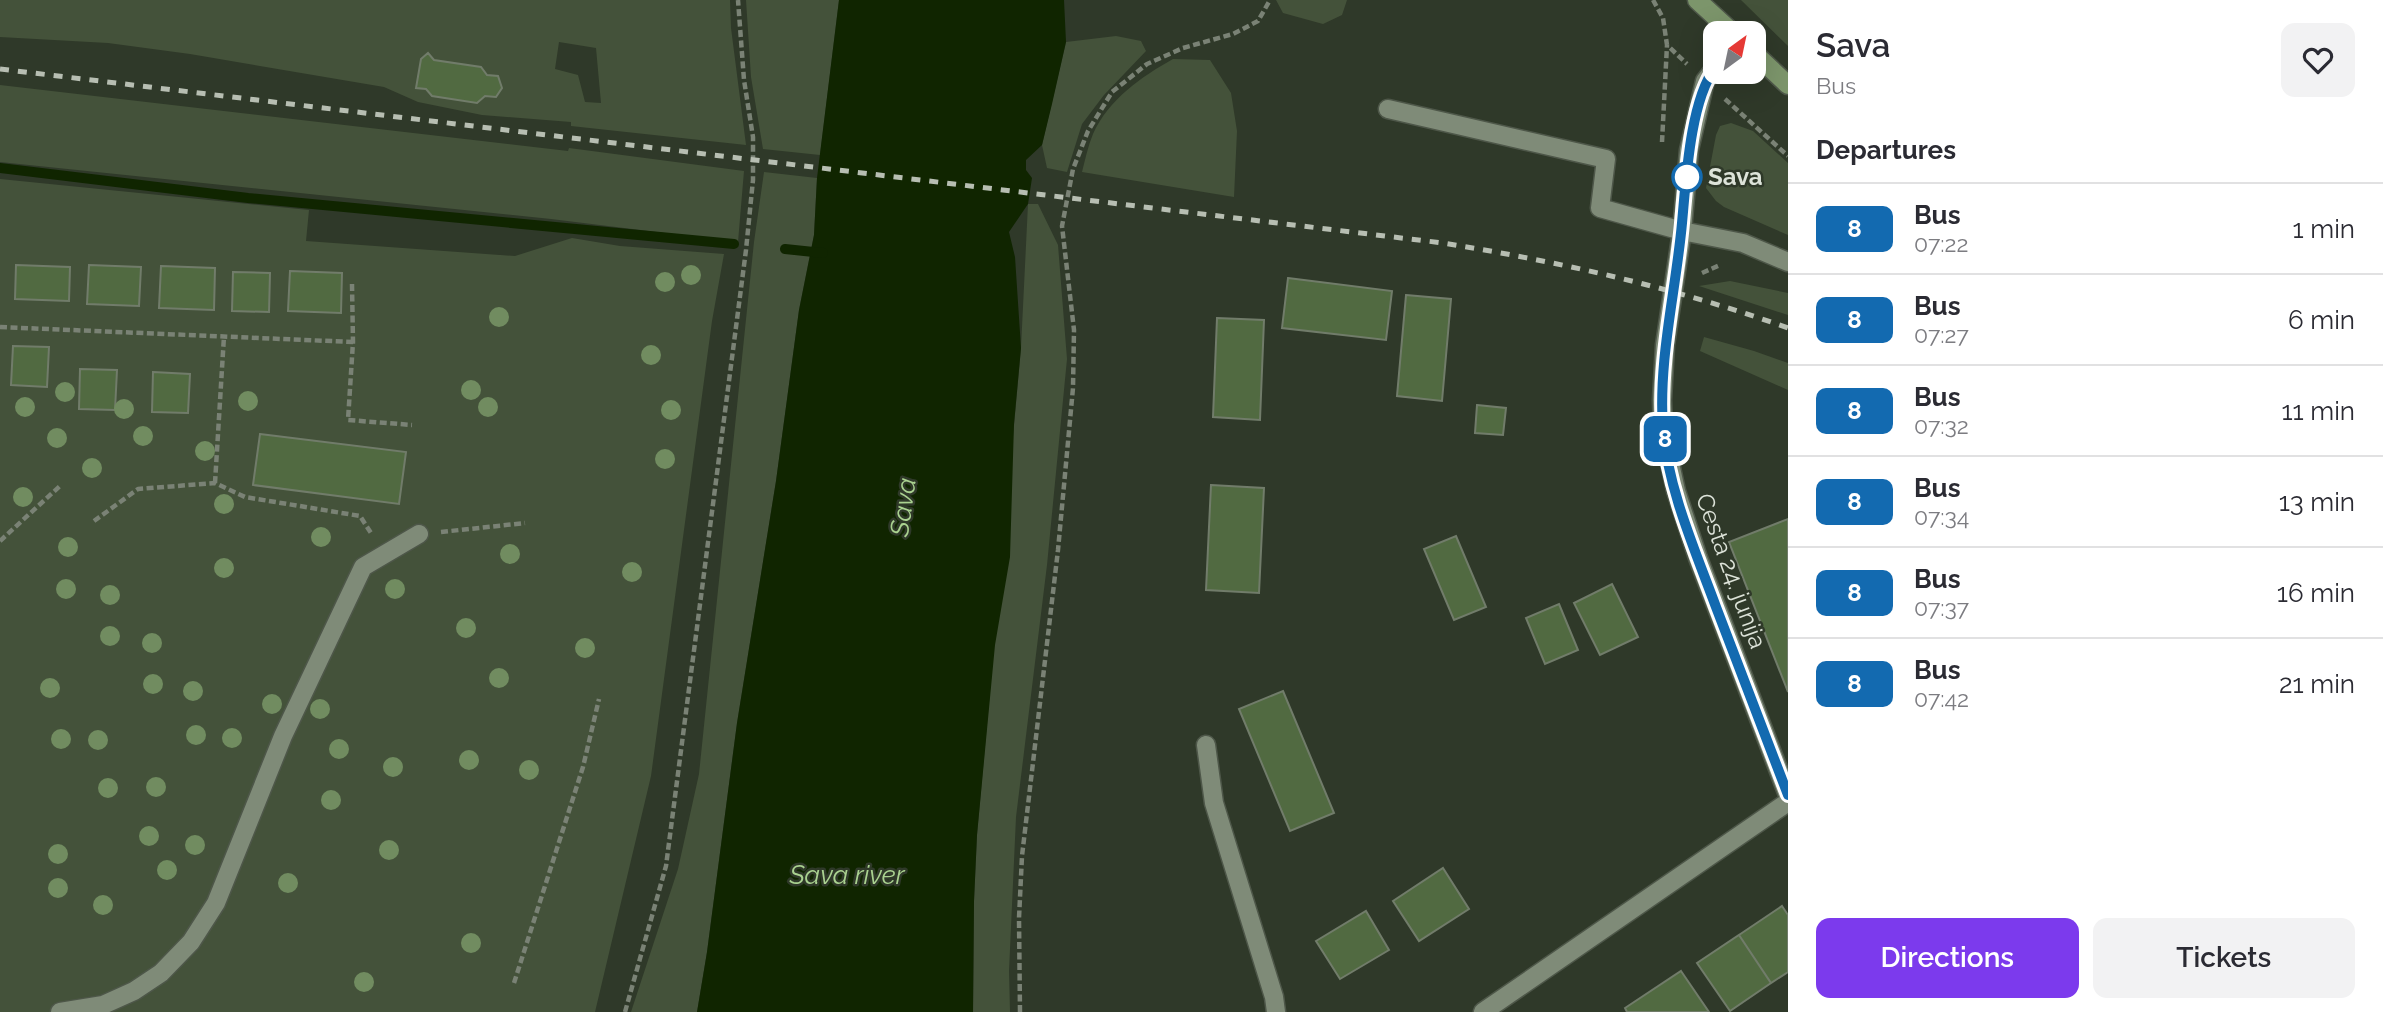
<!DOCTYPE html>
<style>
body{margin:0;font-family:Raleway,sans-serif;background:#f2f2f3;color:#2b2b33;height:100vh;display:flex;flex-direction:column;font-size:26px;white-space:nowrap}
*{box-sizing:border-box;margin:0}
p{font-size:23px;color:#7c7c81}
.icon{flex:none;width:38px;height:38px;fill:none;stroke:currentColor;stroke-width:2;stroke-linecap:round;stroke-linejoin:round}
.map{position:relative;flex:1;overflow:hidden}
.drawer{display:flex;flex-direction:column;background:#fff;width:595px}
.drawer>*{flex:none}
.badge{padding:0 14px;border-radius:10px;font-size:24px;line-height:46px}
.needle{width:46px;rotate:33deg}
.fabs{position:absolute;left:1703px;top:21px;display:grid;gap:14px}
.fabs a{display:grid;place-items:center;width:63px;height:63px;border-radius:14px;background:#fff;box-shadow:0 7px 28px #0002;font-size:35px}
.map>.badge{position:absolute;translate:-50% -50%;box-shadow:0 0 0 4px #fff}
h2{padding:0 28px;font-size:26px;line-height:63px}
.round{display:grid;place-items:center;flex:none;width:74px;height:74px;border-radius:14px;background:#f2f2f3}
.summary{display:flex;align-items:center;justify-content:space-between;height:119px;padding:0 28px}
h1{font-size:33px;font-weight:600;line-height:52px}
.action{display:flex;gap:14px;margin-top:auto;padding:14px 28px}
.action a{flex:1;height:80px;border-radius:14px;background:#7c3aed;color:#fff;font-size:28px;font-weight:600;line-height:80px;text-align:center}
.action a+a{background:#f2f2f3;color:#2b2b33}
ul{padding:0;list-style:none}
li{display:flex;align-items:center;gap:21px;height:91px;padding:0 28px;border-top:2px solid #e1e1e2}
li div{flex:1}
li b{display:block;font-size:26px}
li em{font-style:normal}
li .badge{min-width:77px;font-weight:700;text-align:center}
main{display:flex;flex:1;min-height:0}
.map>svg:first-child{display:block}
.green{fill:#44523a;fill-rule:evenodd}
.water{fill:#102500}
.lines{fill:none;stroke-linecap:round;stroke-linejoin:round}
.stream{stroke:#102500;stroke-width:10}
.building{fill:#516a41;stroke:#717c6a;stroke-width:2}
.service-casing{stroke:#4e5749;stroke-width:21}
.minor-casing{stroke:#4e5749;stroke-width:21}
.tertiary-casing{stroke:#4e5749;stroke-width:21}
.secondary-casing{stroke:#4e5749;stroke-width:21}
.path{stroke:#7a8275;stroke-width:4.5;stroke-dasharray:7 3.5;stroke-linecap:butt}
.service{stroke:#7f8b78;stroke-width:18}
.minor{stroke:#7f8b78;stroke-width:18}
.tertiary{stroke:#7f8b78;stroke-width:18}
.secondary{stroke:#7c956b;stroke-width:18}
.rail{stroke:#b7beb2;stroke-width:5;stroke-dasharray:9 9;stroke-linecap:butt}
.tree{fill:#718c60}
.line-casing{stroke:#fff;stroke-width:16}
.line{stroke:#136ab0;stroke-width:10}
.stop-dot{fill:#fff;stroke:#136ab0;stroke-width:3.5}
.labels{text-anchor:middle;stroke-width:5;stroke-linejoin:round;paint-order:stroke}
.stop-label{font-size:24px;font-weight:bold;fill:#dde3d9;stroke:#2f3929;text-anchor:start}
.street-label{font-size:24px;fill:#dde3d9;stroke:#2f3929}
.water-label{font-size:26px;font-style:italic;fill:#aad290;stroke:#2f3929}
</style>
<main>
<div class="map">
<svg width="1788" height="1012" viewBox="0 0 1788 1012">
<rect width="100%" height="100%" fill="#2f3929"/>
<path class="green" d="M0,0H730L731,28L746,145L571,126V122L482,115L418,102L384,87L190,54L108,43L0,37ZM559,42L596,48L601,103L585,102L578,75L555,69ZM428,53L434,60L481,67L487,75L498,76L502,88L496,97L485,96L477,103L433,96L426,89L416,87L421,59Z
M746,0H839L820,155L763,149L751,77Z
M1276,0H1347L1342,15L1323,24L1283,13Z
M1741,0H1788V46Z
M1116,36L1141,41L1146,51L1104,95L1082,124L1067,172L1047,168L1042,145L1066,42Z
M1173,59L1210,60L1231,93L1237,131L1234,197L1082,172C1085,160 1088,146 1093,134C1109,99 1141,77 1173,59Z
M0,85L568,151L569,148L744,171L738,242L551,219L0,162Z
M1731,123L1753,131L1788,163V235L1724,207L1716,201L1706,188L1716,135L1720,126Z
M764,172L817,178L814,235L799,310L776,481L737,723L707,952L697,1012H631L678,869L699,774L754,242Z
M0,179L309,210L306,241L515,256L572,238L620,246L724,254L712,321L651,776L595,1012H0Z
M1028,204H1038L1058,245L1067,359L1047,565L1016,817L1009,971L1010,1012H973L974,901L977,835L1021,348Z
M1730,281L1788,293V315L1699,286Z
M1704,337L1754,351L1788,363V390L1700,351Z"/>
<path class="water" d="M839,0H1064L1066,42L1052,104L1042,145L1026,160V170L1032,178L1028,204L1009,232L1015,257L1021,348L1014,424L1010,557L995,645L977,835L974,901L973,1012H697L707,952L737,723L776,481L799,310L814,235L817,178Z"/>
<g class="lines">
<path class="stream" d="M0,168L248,198L734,244
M785,249L823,253"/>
</g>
<path class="building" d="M428,53L434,60L481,67L487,75L498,76L502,88L496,97L485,96L477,103L432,96L426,89L416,88L421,59Z
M16,265L70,267L69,301L15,299Z
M89,265L141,267L139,306L87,304Z
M161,266L215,268L214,310L159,308Z
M290,271L342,273L341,313L288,311Z
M233,272L270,273L269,312L232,311Z
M1288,278L1392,291L1386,340L1282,328Z
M1406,295L1451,299L1442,401L1397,396Z
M1217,318L1264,320L1260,420L1213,417Z
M13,346L49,347L47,387L11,385Z
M80,369L117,370L115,410L79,409Z
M153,372L190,374L188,413L152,412Z
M1477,405L1506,408L1503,435L1475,433Z
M260,434L406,452L399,504L253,485Z
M1211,485L1264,488L1259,593L1206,590Z
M1788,519V692L1729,542Z
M1456,536L1486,607L1454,620L1424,549Z
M1612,584L1638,637L1600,655L1574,603Z
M1559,604L1578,650L1545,664L1526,618Z
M1283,691L1334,813L1290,831L1239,709Z
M1443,868L1469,909L1419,941L1393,901Z
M1782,906L1788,915V972L1771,983L1739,935Z
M1366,911L1389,950L1340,979L1316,941Z
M1739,935L1771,983L1730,1011L1697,963Z
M1681,971L1709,1012H1627L1625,1008Z"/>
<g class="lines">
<defs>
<path id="service" d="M1388,109L1606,159L1600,208L1682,231
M60,1012L103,1005L134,991L161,973L191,942L216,903L283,736L363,567L419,534"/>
<path id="minor" d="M1206,745L1214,803L1274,997L1276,1012
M1483,1012L1788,802"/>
<path id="tertiary" d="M1715,68L1705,81L1689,150L1682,231L1665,345L1662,400L1663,431L1676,491L1698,558L1788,795
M1682,231L1743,243L1788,262"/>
<path id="secondary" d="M1697,0L1733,33
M1754,53L1788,85"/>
</defs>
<use href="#service" class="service-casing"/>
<use href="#minor" class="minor-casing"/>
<use href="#tertiary" class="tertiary-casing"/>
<use href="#secondary" class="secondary-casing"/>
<path class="path" d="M1653,0L1663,18L1667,45L1687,64
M1725,99L1788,156
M1662,142L1667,45
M1702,273L1720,265
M352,284L353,342L348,420L412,425
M0,327L353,342
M215,483L224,336
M94,521L138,489L215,483L245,497L360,516L371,533
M441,532L525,523
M0,541L61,485
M514,983L583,767L599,699
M625,1012L666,866L746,250L753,180V137L744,80L738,0
M1020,1012L1019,918L1022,856L1058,550L1073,388L1074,330L1062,226L1073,169L1088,131L1112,92L1147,64L1183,48L1233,34L1258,21L1270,0"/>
<use href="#service" class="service"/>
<use href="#minor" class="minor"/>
<use href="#tertiary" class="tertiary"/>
<use href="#secondary" class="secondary"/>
<path class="rail" d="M0,69L1443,243C1561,262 1676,288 1788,328"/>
</g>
<g class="tree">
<circle cx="691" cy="275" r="10"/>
<circle cx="665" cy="282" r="10"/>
<circle cx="499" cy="317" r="10"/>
<circle cx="651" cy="355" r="10"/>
<circle cx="471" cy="390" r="10"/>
<circle cx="65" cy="392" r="10"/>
<circle cx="248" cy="401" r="10"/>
<circle cx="25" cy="407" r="10"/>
<circle cx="488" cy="407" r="10"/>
<circle cx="124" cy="409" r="10"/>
<circle cx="671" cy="410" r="10"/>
<circle cx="143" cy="436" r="10"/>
<circle cx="57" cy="438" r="10"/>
<circle cx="205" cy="451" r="10"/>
<circle cx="665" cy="459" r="10"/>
<circle cx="92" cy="468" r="10"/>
<circle cx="23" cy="497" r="10"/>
<circle cx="224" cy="504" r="10"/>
<circle cx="321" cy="537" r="10"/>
<circle cx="68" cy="547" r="10"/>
<circle cx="510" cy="554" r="10"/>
<circle cx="224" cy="568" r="10"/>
<circle cx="632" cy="572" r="10"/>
<circle cx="66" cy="589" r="10"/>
<circle cx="395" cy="589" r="10"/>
<circle cx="110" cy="595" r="10"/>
<circle cx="466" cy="628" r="10"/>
<circle cx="110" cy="636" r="10"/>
<circle cx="152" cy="643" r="10"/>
<circle cx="585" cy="648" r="10"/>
<circle cx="499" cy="678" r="10"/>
<circle cx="153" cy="684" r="10"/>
<circle cx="50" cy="688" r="10"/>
<circle cx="193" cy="691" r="10"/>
<circle cx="272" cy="704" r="10"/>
<circle cx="320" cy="709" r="10"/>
<circle cx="196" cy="735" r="10"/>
<circle cx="232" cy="738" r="10"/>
<circle cx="61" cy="739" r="10"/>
<circle cx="98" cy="740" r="10"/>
<circle cx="339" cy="749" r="10"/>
<circle cx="469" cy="760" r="10"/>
<circle cx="393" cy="767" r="10"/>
<circle cx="529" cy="770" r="10"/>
<circle cx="156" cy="787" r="10"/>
<circle cx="108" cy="788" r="10"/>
<circle cx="331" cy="800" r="10"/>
<circle cx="149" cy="836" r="10"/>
<circle cx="195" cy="845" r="10"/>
<circle cx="389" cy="850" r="10"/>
<circle cx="58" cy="854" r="10"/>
<circle cx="167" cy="870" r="10"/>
<circle cx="288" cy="883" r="10"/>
<circle cx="58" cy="888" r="10"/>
<circle cx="103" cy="905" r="10"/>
<circle cx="471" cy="943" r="10"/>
<circle cx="364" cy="982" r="10"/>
</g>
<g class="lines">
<defs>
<path id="line" d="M1715,68C1690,101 1686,181 1682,223C1676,291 1658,359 1663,429C1668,489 1695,550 1716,607C1740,669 1764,732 1788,795"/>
</defs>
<use href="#line" class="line-casing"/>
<use href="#line" class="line"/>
</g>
<circle class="stop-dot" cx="1687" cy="177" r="14"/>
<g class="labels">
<g class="stop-label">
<text x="1708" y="185">Sava</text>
</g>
<g class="street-label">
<text transform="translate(1731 571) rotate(70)" y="8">Cesta 24. junija</text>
</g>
<g class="water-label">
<text transform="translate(903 507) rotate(-82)" y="9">Sava</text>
<text x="847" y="884">Sava river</text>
</g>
</g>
</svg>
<div class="fabs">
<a><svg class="needle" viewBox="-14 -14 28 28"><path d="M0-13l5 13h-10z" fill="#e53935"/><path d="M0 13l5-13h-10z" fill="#7c7c81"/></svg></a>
</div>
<b class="badge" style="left:1665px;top:439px;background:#136ab0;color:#fff">8</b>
</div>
<section class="drawer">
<div class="summary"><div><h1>Sava</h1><p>Bus</p></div><a class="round"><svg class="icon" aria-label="heart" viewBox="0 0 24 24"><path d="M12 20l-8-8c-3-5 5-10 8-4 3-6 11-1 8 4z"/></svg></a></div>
<h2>Departures</h2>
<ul>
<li><span class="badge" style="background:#136ab0;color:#fff">8</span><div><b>Bus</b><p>07:22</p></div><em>1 min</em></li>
<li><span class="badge" style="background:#136ab0;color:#fff">8</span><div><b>Bus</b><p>07:27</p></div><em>6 min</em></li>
<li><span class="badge" style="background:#136ab0;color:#fff">8</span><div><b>Bus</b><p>07:32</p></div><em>11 min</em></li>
<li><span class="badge" style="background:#136ab0;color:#fff">8</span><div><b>Bus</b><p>07:34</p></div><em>13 min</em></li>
<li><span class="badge" style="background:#136ab0;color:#fff">8</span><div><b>Bus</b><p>07:37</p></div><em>16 min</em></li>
<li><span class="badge" style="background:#136ab0;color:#fff">8</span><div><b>Bus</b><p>07:42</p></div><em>21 min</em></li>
</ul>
<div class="action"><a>Directions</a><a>Tickets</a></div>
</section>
</main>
